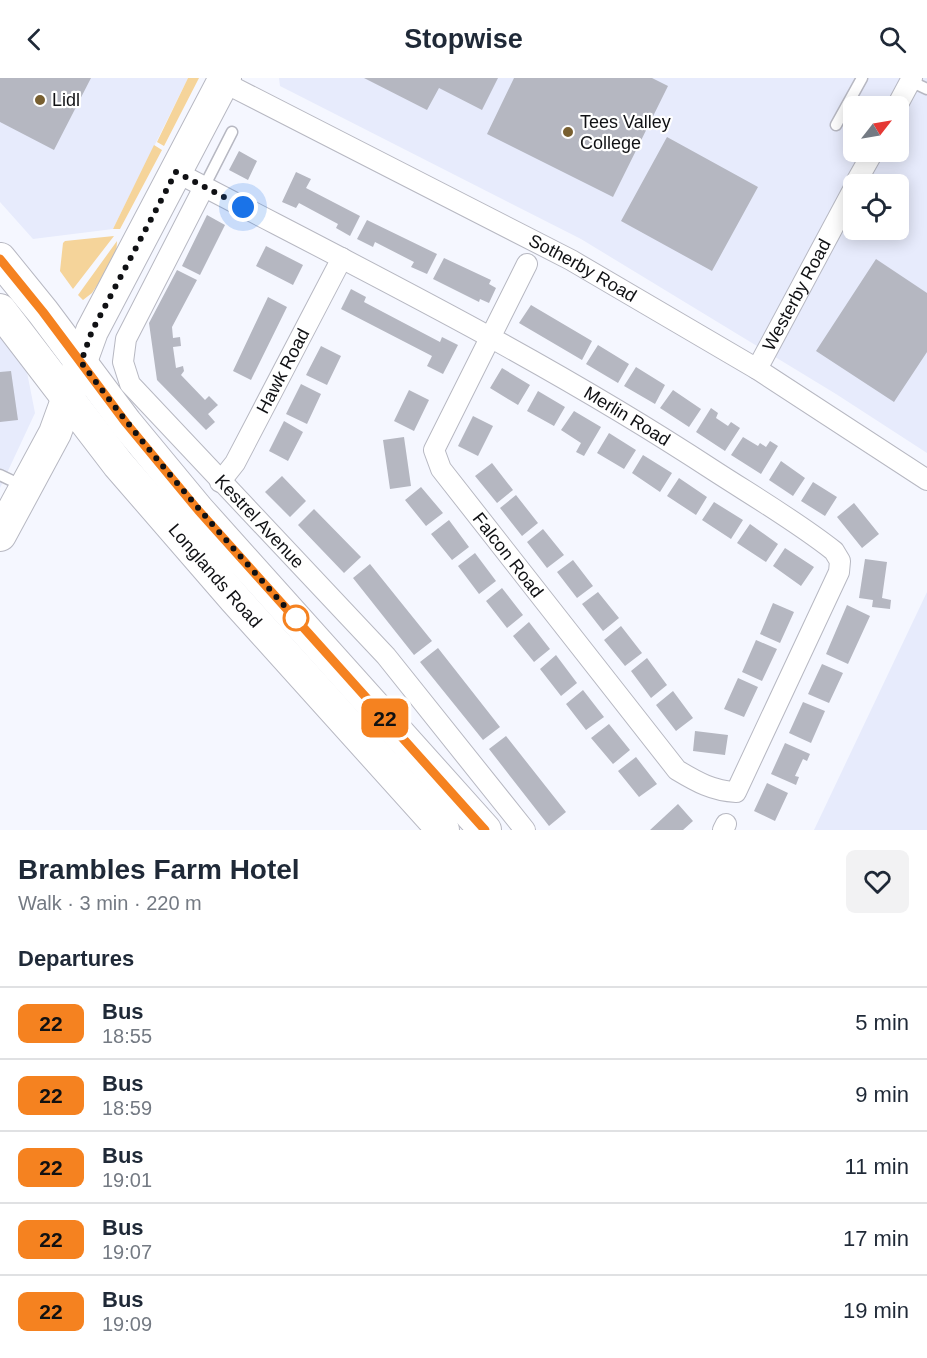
<!DOCTYPE html>
<meta charset="utf-8">
<style>
body{margin:0;font-family:Helvetica,sans-serif;background:#f2f2f3;color:#1f2937;height:100vh;display:flex;flex-direction:column;font-size:22px;white-space:nowrap}
*{box-sizing:border-box;margin:0}
p{font-size:20px;color:#747a83}
.icon{flex:none;width:33px;height:33px;fill:none;stroke:currentColor;stroke-width:2;stroke-linecap:round;stroke-linejoin:round}
.map{position:relative;height:752px;overflow:hidden}
.drawer{display:flex;flex-direction:column;background:#fff;flex:1}
.drawer>*{flex:none}
.badge{padding:0 12px;border-radius:9px;font-size:21px;line-height:39px}
.needle{width:39px;rotate:59deg}
.controls{position:absolute;left:843px;top:18px;display:grid;gap:12px}
.controls a{display:grid;place-items:center;width:66px;height:66px;border-radius:9px;background:#fff;box-shadow:0 3px 15px #0003;font-size:30px}
.you{position:absolute;width:30px;height:30px;margin:-15px;border:4px solid #fff;border-radius:50%;background:#1a73e8;box-shadow:0 0 0 9px #1a73e833}
.map>.badge{position:absolute;translate:-50% -50%;box-shadow:0 0 0 3px #fff}
h2{padding:0 18px;font-size:22px;line-height:54px}
.round{display:grid;place-items:center;flex:none;width:63px;height:63px;border-radius:9px;background:#f2f2f3}
.headline{display:flex;align-items:center;justify-content:space-between;height:102px;padding:0 18px}
h1{font-size:28px;font-weight:800;line-height:45px}
ul{padding:0;list-style:none}
li{display:flex;align-items:center;gap:18px;height:72px;padding:0 18px;border-top:2px solid #e0e1e3}
li div{flex:1}
li b{display:block;font-size:22px}
li em{font-style:normal}
li .badge{min-width:66px;font-weight:700;text-align:center}
header{display:flex;justify-content:space-between;align-items:center;height:78px;padding:0 18px;background:#fff;font-size:27px;font-weight:800}
.map>svg:first-child{display:block}
.built{fill:#e7ebfc;fill-rule:evenodd}
.green{fill:#f5d49a}
.building{fill:#b5b7c1}
.lines{fill:none;stroke-linecap:round;stroke-linejoin:round}
.service-casing{stroke:#b7b8c2;stroke-width:13}
.minor-casing{stroke:#b7b8c2;stroke-width:22}
.primary-casing{stroke:#b7b8c2;stroke-width:34}
.service{stroke:#fff;stroke-width:10}
.minor{stroke:#fff;stroke-width:20}
.primary{stroke:#fff;stroke-width:32}
.line-casing{stroke:#fff;stroke-width:14}
.line{stroke:#f58220;stroke-width:9}
.walk{stroke:#101114;stroke-width:6;stroke-dasharray:0 10.8}
.poi-dot{fill:#785f30;stroke:#fff;stroke-width:2}
.stop-dot{fill:#fff;stroke:#f58220;stroke-width:3}
.labels{text-anchor:middle;stroke-width:4.5;stroke-linejoin:round;paint-order:stroke}
.poi-label{font-size:18px;fill:#101114;stroke:#fff;text-anchor:start}
.street-label{font-size:18px;fill:#101114;stroke:#fff}
</style>
<header><svg class="icon" aria-label="back" viewBox="0 0 24 24"><path d="M15 5l-7 7 7 7"/></svg>Stopwise<svg class="icon" aria-label="search" viewBox="0 0 24 24"><circle cx="10" cy="10" r="6"/><path d="M15 15l6 6"/></svg></header>
<div class="map">
<svg width="927" height="752" viewBox="0 0 927 752">
<rect width="100%" height="100%" fill="#f5f7ff"/>
<path class="built" d="M0,0H188L113,151L33,161L0,124Z
M279,0H927V375L836,316L581,161L280,8ZM854,28H898V74H854ZM854,106H898V152H854Z
M0,259L26,289L35,335L0,410Z
M927,514V752H814Z"/>
<path class="green" d="M188,0H199L164,68L157,64Z
M154,67L162,72L120,151H113Z
M114,158L73,211L60,193L63,165L65,163Z
M117,163L116,179L92,215L83,222L78,217Z"/>
<path class="building" d="M0,0H91L54,72L0,44Z
M364,0H498L482,32L439,10L427,32Z
M514,0H652L668,8L613,119L487,56Z
M667,59L758,109L712,193L621,143Z
M239,73L257,83L248,102L229,92Z
M296,94L311,101L306,110L360,138L350,158L336,150L338,146L299,125L296,130L282,124Z
M207,137L225,147L200,197L182,188Z
M367,142L437,176L427,196L411,189L414,184L375,164L373,169L357,161Z
M266,168L303,187L293,207L256,188Z
M444,180L491,202L489,206L496,210L489,225L480,221L479,224L433,201Z
M876,181L927,215V274L894,324L816,273Z
M177,192L197,202L172,249L173,260L180,259L181,268L173,269L176,290L183,288L184,293L181,297L205,322L209,318L218,327L208,336L215,344L206,352L157,302L149,245Z
M351,211L366,219L364,224L440,264L442,259L458,267L443,296L427,288L432,278L341,231Z
M268,219L287,229L251,302L233,293Z
M531,227L592,263L582,282L519,245Z
M598,267L629,286L618,305L586,286Z
M321,268L341,278L327,307L306,297Z
M636,289L665,307L655,326L624,308Z
M502,290L530,307L518,327L490,310Z
M11,293L18,342L0,344V294Z
M301,306L321,316L307,346L286,336Z
M409,312L429,322L414,353L394,343Z
M673,312L701,331L689,349L660,330Z
M538,313L565,329L554,348L527,333Z
M711,330L718,335L716,340L728,348L731,344L740,350L725,373L696,354Z
M574,333L601,349L584,378L576,374L581,365L561,352Z
M473,338L493,348L478,378L458,368Z
M284,343L303,354L288,383L269,373Z
M609,355L636,372L624,391L597,375Z
M404,359L411,408L390,411L383,362Z
M743,359L758,368L760,365L766,369L770,363L778,368L761,396L731,377Z
M643,377L672,395L660,414L632,395Z
M781,383L805,400L793,418L769,402Z
M492,385L513,412L497,425L475,398Z
M282,398L306,423L290,439L265,414Z
M679,400L707,419L696,437L667,418Z
M813,404L837,419L825,438L801,423Z
M421,409L443,435L426,448L405,422Z
M516,417L538,445L522,458L500,430Z
M714,424L743,442L731,461L702,442Z
M854,425L879,456L862,470L837,439Z
M314,431L361,479L344,495L298,447Z
M449,442L469,469L452,482L431,456Z
M750,446L778,466L766,484L737,465Z
M543,451L564,477L547,490L527,464Z
M785,470L814,489L801,508L773,488Z
M475,475L496,503L479,516L458,488Z
M865,481L887,484L882,520L891,522L890,531L872,529L873,522L859,520Z
M573,482L593,508L577,520L557,494Z
M370,486L432,563L414,577L353,500Z
M502,510L523,537L507,550L486,523Z
M598,514L619,540L603,553L582,526Z
M773,525L794,534L780,565L760,556Z
M847,527L870,538L848,586L826,576Z
M529,544L550,571L534,584L513,558Z
M621,548L642,575L625,588L604,562Z
M756,562L777,571L762,603L742,594Z
M438,570L500,649L483,662L420,584Z
M556,577L577,605L561,618L540,591Z
M647,580L667,607L651,620L631,593Z
M822,586L843,595L829,625L808,616Z
M738,600L758,609L744,639L724,631Z
M583,612L604,639L586,652L566,626Z
M673,613L693,640L676,653L656,627Z
M803,624L825,633L811,665L789,655Z
M609,646L630,672L613,686L591,660Z
M695,653L728,657L725,677L693,673Z
M506,658L566,734L549,748L489,671Z
M785,665L810,676L807,683L803,681L795,698L799,699L796,707L771,696Z
M636,679L657,706L639,719L618,693Z
M767,705L788,715L775,743L754,733Z
M678,726L693,743L683,752H650Z"/>
<g class="lines">
<defs>
<path id="service" d="M910,3L927,11
M836,47L862,0
M204,109L232,54
M0,397L23,408"/>
<g id="minor">
<path id="s1" d="M223,4L571,182L757,291L927,402"/>
<path d="M897,28L912,0"/>
<path id="s2" d="M176,94C357,189 541,279 713,392C753,418 796,443 834,473L840,483L839,494L736,714C713,713 697,704 677,692L441,391L434,372L527,186"/>
<path d="M855,106L873,74"/>
<path id="s3" d="M204,109L126,261L123,284L130,306L386,578L525,752"/>
<path id="s4" d="M757,291L854,110"/>
<path id="s5" d="M220,404L235,385L342,180"/>
<path d="M723,752L726,746"/>
</g>
<g id="primary">
<path d="M0,181L43,234L126,345L198,432L485,752"/>
<path id="s6" d="M0,232L118,386L235,521L443,752"/>
<path d="M0,457L55,355L92,253L225,0"/>
</g>
</defs>
<use href="#service" class="service-casing"/>
<use href="#minor" class="minor-casing"/>
<use href="#primary" class="primary-casing"/>
<use href="#service" class="service"/>
<use href="#minor" class="minor"/>
<use href="#primary" class="primary"/>
</g>
<g class="lines">
<defs>
<path id="line" d="M0,181L43,234L126,345L198,432L485,752"/>
</defs>
<use href="#line" class="line-casing"/>
<use href="#line" class="line"/>
<path class="walk" d="M243,129L176,94L92,253L81,284C148,375 222,458 297,542L296,540"/>
</g>
<g class="poi-dot">
<circle cx="40" cy="22" r="6"/>
<circle cx="568" cy="54" r="6"/>
</g>
<circle class="stop-dot" cx="296" cy="540" r="12"/>
<g class="labels">
<g class="poi-label">
<text x="52" y="28">Lidl</text>
<text x="580" y="50">Tees Valley<tspan x="580" dy="21">College</tspan></text>
</g>
<g class="street-label">
<text dy="6" stroke="none"><textPath href="#s1" startOffset="405">Sotherby Road</textPath></text>
<text dy="6" stroke="none"><textPath href="#s4" startOffset="84">Westerby Road</textPath></text>
<text dy="6" stroke="none"><textPath href="#s5" startOffset="128">Hawk Road</textPath></text>
<text dy="6" stroke="none"><textPath href="#s2" startOffset="513">Merlin Road</textPath></text>
<text dy="6" stroke="none"><textPath href="#s3" startOffset="406">Kestrel Avenue</textPath></text>
<text transform="translate(508 477) rotate(52)" y="6">Falcon Road</text>
<text dy="6" stroke="none"><textPath href="#s6" startOffset="342">Longlands Road</textPath></text>
</g>
</g>
</svg>
<div class="controls">
<a><svg class="needle" viewBox="-14 -14 28 28"><path d="M0-13l5 13h-10z" fill="#e53935"/><path d="M0 13l5-13h-10z" fill="#747a83"/></svg></a>
<a><svg class="icon" aria-label="locate" viewBox="0 0 24 24"><circle cx="12" cy="12" r="6"/><path d="M12 2v4M12 18v4M2 12h4M18 12h4"/></svg></a>
</div>
<div class="you" style="left:243px;top:129px"></div>
<b class="badge" style="left:385px;top:640px;background:#f58220;color:#111">22</b>
</div>
<section class="drawer">
<div class="headline"><div><h1>Brambles Farm Hotel</h1><p>Walk · 3 min · 220 m</p></div><a class="round"><svg class="icon" aria-label="heart" viewBox="0 0 24 24"><path d="M12 20l-8-8c-3-5 5-10 8-4 3-6 11-1 8 4z"/></svg></a></div>
<h2>Departures</h2>
<ul>
<li><span class="badge" style="background:#f58220;color:#111">22</span><div><b>Bus</b><p>18:55</p></div><em>5 min</em></li>
<li><span class="badge" style="background:#f58220;color:#111">22</span><div><b>Bus</b><p>18:59</p></div><em>9 min</em></li>
<li><span class="badge" style="background:#f58220;color:#111">22</span><div><b>Bus</b><p>19:01</p></div><em>11 min</em></li>
<li><span class="badge" style="background:#f58220;color:#111">22</span><div><b>Bus</b><p>19:07</p></div><em>17 min</em></li>
<li><span class="badge" style="background:#f58220;color:#111">22</span><div><b>Bus</b><p>19:09</p></div><em>19 min</em></li>
</ul>
</section>
